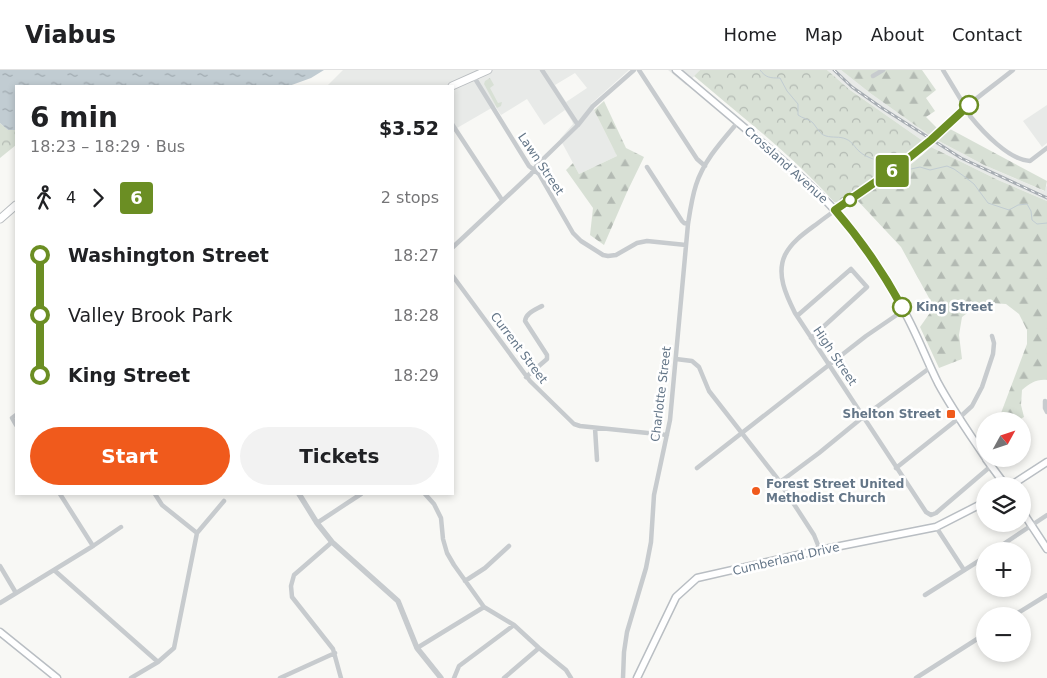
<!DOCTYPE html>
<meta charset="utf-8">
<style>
body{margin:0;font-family:"DejaVu Sans",sans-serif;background:#f2f2f2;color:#202124;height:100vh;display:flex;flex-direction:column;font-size:19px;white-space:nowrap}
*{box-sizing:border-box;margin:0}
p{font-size:16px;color:#757577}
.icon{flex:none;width:28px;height:28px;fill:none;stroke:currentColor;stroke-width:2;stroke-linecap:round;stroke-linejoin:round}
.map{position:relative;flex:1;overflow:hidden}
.side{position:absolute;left:15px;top:15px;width:439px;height:410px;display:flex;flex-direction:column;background:#fff;border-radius:0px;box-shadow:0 2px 8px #0003}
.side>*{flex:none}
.badge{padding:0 10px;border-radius:4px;font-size:18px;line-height:32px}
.needle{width:32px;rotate:50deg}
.tools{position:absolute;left:976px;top:342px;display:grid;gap:10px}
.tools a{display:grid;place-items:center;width:55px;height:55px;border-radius:50%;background:#fff;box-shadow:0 2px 8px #0003;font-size:25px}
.map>.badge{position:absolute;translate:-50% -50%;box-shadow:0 0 0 2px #fff}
.legs{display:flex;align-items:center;gap:8px;height:55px;padding:0 15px;font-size:16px}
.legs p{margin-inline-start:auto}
.summary{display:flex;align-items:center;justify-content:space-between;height:85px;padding:0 15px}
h1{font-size:28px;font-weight:600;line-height:38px}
.button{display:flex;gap:10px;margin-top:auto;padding:10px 15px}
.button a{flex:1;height:58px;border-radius:30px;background:#f05a1c;color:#fff;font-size:20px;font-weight:600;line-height:58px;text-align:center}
.button a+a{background:#f2f2f2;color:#202124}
ul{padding:0 15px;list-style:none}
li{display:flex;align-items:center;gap:18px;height:60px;font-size:19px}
li i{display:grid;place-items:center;width:8px;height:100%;margin:0 6px;background:currentColor}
li i::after{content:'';width:12px;height:12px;margin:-6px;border:4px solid;border-radius:50%;background:#fff}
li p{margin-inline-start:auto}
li:first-child i{background:linear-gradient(#0000 50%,currentColor 0)}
li:last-child i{background:linear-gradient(currentColor 50%,#0000 0)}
header{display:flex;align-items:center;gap:30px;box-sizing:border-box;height:70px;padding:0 25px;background:#fff;border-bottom:1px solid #e0e0e0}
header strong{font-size:24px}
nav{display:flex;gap:28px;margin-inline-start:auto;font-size:18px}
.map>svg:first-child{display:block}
.built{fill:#e8eae8;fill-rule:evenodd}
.grass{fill:url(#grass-tufts)}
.forest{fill:url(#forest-firs)}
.park{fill:url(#park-crowns)}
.water{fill:url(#water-ripples)}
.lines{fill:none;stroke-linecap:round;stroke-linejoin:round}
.stream{stroke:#c1ccd2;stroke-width:1}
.secondary-casing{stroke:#b9bec3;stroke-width:9}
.trunk-casing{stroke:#b9bdc0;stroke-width:9}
.minor{stroke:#c7cbce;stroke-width:4.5}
.tertiary{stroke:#c7cbce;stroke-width:5.5}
.secondary{stroke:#fff;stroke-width:6}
.trunk{stroke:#fff;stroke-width:7}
.rail-casing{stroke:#a7adb3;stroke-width:3}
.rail{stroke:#fff;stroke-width:1;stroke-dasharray:4;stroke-linecap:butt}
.line-1-casing{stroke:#fff;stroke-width:11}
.line-1{stroke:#6b8e23;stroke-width:8}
.stop-1-dot{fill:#fff;stroke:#6b8e23;stroke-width:2.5}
.poi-dot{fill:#f05a1c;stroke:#fff;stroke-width:2}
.labels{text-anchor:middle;stroke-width:5;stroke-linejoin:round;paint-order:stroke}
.street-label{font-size:12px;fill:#647688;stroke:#fff}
.stop-label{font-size:12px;font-weight:bold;fill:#647688;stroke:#fff;text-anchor:start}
.poi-label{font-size:12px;font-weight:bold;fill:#647688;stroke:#fff;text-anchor:end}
</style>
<header>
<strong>Viabus</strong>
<nav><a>Home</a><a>Map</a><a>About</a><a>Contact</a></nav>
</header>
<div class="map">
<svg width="1047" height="608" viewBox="0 0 1047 608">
<defs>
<pattern id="grass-tufts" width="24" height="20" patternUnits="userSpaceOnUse" patternTransform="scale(1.25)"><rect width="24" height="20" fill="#d8e0d5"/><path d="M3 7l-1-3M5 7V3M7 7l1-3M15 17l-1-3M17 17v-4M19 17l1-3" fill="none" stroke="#b3bab3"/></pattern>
<pattern id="forest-firs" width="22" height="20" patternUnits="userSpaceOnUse" patternTransform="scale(1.25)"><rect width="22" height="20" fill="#d8e0d5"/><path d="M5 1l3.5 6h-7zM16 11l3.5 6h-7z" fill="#b3bab3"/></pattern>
<pattern id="park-crowns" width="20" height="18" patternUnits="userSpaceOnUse" patternTransform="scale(1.25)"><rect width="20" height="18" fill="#d8e0d5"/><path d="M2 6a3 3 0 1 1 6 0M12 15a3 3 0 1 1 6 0" fill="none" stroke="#b3bab3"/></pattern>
<pattern id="water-ripples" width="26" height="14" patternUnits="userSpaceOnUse" patternTransform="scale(1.25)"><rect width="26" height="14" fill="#c1ccd2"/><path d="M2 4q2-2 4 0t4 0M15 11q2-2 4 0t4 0" fill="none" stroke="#a0aab0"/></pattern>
</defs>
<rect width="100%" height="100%" fill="#f8f8f5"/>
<path class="built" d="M343,0H629L591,34L617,86L579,104L560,69L573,54L572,51L565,40L544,55L527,29L501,45L495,36L457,58L453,52L452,16H327ZM575,3L587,18L566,32L555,15Z
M668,0H700L686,15Z
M827,0H841L870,23L929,65L923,71L850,20Z
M1047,35V73L1042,77L1023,51Z
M937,70L984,95L1044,121L1047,115V131L998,110L931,77Z"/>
<path class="grass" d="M490,8L494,15L490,18L498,33L502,32L501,36L497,38L484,14L485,11Z"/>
<path class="forest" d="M841,0H922L936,20L926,28L935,41L926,47L937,58L929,65L870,23Z
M604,31L626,78L644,87L627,122L604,175L590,165L593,138L566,100L573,93L579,104L617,86L594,40Z
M950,59L1047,111L1045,121L984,95L937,70Z
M931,77L998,110L1047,131V310C1037,309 1030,313 1022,320L1021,335L1024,347L1017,351H998L1027,274V260L1019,244L1006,234L991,233L974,238L962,247L959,265L962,289L939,298L920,257L934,237L901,177L857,130C883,114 909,98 931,77Z"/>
<path class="park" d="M700,0H827L850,20L923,71L899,91L837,133L834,132C793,86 741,46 694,6Z
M0,53L8,60H16V75L0,88Z"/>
<path class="water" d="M0,0H324L311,8L289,16H16V60H8L0,53Z"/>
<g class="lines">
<path class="stream" d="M760,0C766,8 770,8 780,8L787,21L798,34V45C802,48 808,49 812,52C817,57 819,64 826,66C833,68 839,66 846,69C853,72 854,77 860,82C867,88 877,90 885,93
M911,99L920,97L930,100L947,96L954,99L965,107L974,114L988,133L1009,140L1018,135L1027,134L1031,141L1032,150L1037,154L1047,153"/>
<defs>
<path id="secondary" d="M676,0C708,27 740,54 772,81C800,106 829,131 853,161C872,186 890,213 904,241C917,264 926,289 938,313C952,339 969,363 985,387
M986,389L1006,416
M1010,416L1047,392
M1022,441L1047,479
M0,562L57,608
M637,608L676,527L697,508L820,480L936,457L985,432"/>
<path id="trunk" d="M452,16L488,0
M0,149L16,135"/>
</defs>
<use href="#secondary" class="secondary-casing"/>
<use href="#trunk" class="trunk-casing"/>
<path class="minor" d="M542,0L578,55
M639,0L697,89L705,96
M943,0L966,38
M873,6L883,0
M474,7L529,96L539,104L573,163L581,171L603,185L608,186L616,185L637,173L647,171L686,175
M970,46C983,62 1009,90 1030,91L1047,78
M452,54L502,130
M647,97L682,151L684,153L688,154
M452,178L531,104L537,95L578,55L593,36L634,0
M452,205L530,311L574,354L580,356L667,365
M797,246L851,199L867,217L811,268
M676,289L692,291L699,297L709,321L777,408L814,465L820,480
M526,307L547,289V285L525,251C526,243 535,240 542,236
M1045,331V338L1047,342
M16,345L12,348L16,355
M595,358L597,390
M991,396L936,443L931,445L926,442L795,243C786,225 776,204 785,185C792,171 806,162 818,153C845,132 875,115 902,94C924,76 944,57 965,38C980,25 997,13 1013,0
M697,398L866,266L904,240
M896,398L959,348L972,336L982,317L993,284L994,273L992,266
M780,412L819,383L863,347L931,297
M60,424L93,476
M155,424L162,435L197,463
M425,424L434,434L441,448L443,469L447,483L454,495L484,537L514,555L539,578L566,600L571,608
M317,453L361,424
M936,457L964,500
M332,472L294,505L291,516L292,527L333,579L341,608
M993,481L1047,445
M0,496L16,523
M54,500L158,592
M465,511L485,498L509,476
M925,525L985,487
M0,533L93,476L121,457
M1013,546L1047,525
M417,578L484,537
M131,608L158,592L174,578L197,463L224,431
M280,608L335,583
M454,608L459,596L514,555
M504,608L539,578
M623,608L624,582L627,562L646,498L651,472L654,425L670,350L688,154C690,141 692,127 696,115C704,90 722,71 738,52
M916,608L985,564"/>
<path class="tertiary" d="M299,424L317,453L332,472L398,531L417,578L441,608"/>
<use href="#secondary" class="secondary"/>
<use href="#trunk" class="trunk"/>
<defs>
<path id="rail" d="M834,0L852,17L882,38L961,88L1047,128"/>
</defs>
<use href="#rail" class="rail-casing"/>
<use href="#rail" class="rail"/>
</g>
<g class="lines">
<defs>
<path id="line-1" d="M902,237C883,202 861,170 835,140L900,95L931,70L969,35"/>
</defs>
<use href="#line-1" class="line-1-casing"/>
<use href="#line-1" class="line-1"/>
</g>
<g class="stop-1-dot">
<circle cx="969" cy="35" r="9"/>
<circle cx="850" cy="130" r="6"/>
<circle cx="902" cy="237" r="9"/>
</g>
<g class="poi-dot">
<rect x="946" y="339" width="10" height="10" rx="2.5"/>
<circle cx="756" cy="421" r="5"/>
</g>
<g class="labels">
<g class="street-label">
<text transform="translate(541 94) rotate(56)" y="4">Lawn Street</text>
<text transform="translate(786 95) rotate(42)" y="4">Crossland Avenue</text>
<text transform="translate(519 278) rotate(53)" y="4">Current Street</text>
<text transform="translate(835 286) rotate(56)" y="4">High Street</text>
<text transform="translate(661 324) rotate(-83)" y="4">Charlotte Street</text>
<text transform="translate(786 489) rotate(-13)" y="4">Cumberland Drive</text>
</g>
<g class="stop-label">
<text x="916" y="241">King Street</text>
</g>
<g class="poi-label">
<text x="941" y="348">Shelton Street</text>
<text x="766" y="418" text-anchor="start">Forest Street United<tspan x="766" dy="14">Methodist Church</tspan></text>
</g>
</g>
</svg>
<div class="tools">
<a><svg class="needle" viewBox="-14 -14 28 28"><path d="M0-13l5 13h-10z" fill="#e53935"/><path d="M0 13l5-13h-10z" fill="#757577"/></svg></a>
<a><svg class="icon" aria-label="layers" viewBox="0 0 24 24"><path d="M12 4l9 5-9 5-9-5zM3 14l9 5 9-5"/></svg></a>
<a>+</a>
<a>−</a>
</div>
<b class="badge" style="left:892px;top:101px;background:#6b8e23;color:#fff">6</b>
<section class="side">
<div class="summary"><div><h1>6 min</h1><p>18:23 – 18:29 · Bus</p></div><b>$3.52</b></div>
<div class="legs"><svg class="icon" aria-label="walk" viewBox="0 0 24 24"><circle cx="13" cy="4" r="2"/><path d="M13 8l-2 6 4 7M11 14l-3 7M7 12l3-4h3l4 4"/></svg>4<svg class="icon" aria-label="forward" viewBox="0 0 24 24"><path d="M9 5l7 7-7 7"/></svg><b class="badge" style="background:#6b8e23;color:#fff">6</b><p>2 stops</p></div>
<ul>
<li><i style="color:#6b8e23"></i><b>Washington Street</b><p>18:27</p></li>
<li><i style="color:#6b8e23"></i><span>Valley Brook Park</span><p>18:28</p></li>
<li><i style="color:#6b8e23"></i><b>King Street</b><p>18:29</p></li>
</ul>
<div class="button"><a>Start</a><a>Tickets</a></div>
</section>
</div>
